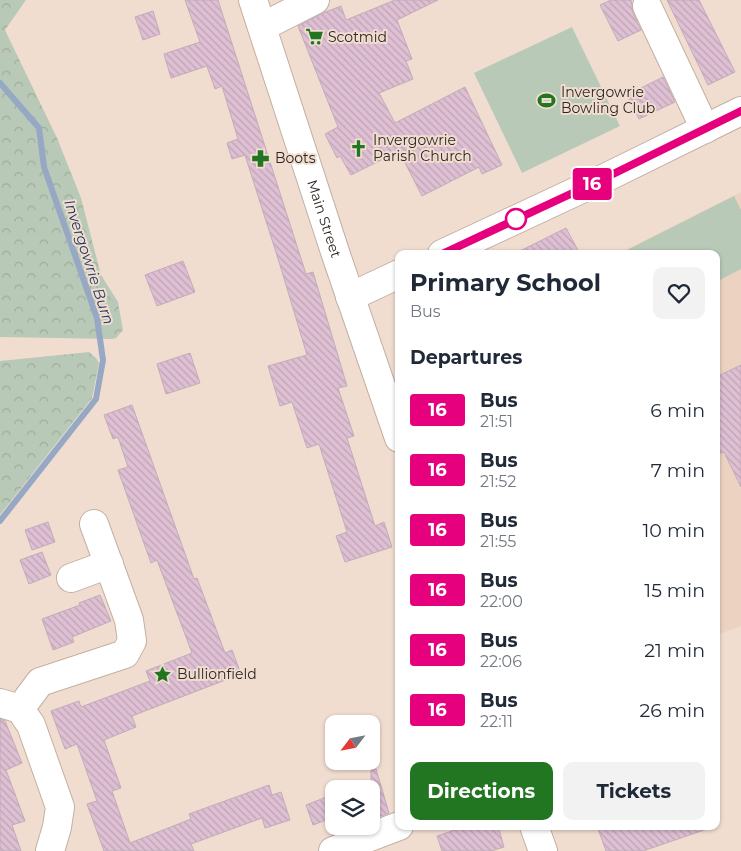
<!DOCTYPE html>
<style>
body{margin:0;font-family:Montserrat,sans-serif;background:#f2f2f3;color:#1f2937;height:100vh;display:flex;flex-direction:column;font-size:19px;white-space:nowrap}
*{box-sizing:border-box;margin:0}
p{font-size:16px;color:#747a83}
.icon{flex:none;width:28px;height:28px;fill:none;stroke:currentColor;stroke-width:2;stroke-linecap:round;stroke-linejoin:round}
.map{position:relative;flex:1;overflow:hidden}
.details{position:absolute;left:395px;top:250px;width:325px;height:580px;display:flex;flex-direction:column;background:#fff;border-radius:10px;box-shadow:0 1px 4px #0004}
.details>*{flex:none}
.badge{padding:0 10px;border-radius:4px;font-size:18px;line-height:32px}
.needle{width:32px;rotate:238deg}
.tools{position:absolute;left:325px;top:715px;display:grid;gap:10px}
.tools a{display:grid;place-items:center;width:55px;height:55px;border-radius:10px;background:#fff;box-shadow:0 1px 4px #0004;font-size:25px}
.map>.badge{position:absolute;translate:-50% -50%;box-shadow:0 0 0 2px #fff}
h2{padding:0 15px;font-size:19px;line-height:45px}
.round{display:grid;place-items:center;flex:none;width:52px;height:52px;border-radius:10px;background:#f2f2f3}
.overview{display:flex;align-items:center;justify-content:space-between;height:85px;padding:0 15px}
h1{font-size:24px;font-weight:700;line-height:38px}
.primary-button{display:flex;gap:10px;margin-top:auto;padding:10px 15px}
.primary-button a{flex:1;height:58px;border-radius:10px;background:#227621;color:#fff;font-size:20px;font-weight:700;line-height:58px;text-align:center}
.primary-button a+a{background:#f2f2f3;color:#1f2937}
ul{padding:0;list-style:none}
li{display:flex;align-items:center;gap:15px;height:60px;padding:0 15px}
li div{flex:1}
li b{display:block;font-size:19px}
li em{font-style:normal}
li .badge{min-width:55px;font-weight:700;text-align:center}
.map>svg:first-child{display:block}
.built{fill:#ecd2c0}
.forest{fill:url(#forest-crowns)}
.garden{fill:#b9c9b7}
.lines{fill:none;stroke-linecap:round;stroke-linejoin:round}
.stream{stroke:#96a8c3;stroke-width:6}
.building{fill:url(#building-back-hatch);stroke:#c0adb9}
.minor-casing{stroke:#c2b0a3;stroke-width:30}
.minor{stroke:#fff;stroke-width:28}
.line-casing{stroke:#fff;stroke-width:11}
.line{stroke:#e6007e;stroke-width:8}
.stop-dot{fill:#fff;stroke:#e6007e;stroke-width:2.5}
.labels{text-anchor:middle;stroke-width:4;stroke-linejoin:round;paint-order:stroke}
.poi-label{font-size:14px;fill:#2d2621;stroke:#f1ddd0;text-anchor:start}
.street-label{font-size:14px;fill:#2d2621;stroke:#f1ddd0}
.water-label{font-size:15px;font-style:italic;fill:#203a5f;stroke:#f1ddd0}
</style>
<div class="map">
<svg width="741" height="851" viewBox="0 0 741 851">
<defs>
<pattern id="forest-crowns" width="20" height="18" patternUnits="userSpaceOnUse" patternTransform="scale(1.25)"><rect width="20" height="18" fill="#b9c9b7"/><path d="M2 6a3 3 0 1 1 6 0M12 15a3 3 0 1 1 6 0" fill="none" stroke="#9fac9d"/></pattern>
<pattern id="building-back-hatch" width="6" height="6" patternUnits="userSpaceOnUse" patternTransform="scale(1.25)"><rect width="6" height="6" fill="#debfd3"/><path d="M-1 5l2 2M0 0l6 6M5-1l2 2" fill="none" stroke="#bfa4b5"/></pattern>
</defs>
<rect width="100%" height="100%" fill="#f1ddd0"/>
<path class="built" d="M741,192V626L719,634L716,629V254H618Z"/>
<path class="forest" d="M0,0H26L5,30L57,138L81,198L101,275L118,302L123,330L116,338L112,339L0,337Z
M89,352L96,358L99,363L92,398L0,515V361Z"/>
<path class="garden" d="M572,27L620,126L522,173L474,73Z
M734,196L741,210V269L716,282V254H619Z"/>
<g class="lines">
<path class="stream" d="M0,83L39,128L44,167L97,318L103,360L96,399L0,521"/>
</g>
<path class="building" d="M185,0H218L306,274L313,272L347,386L338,388L354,436L347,438L375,526L384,522L392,547L345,562L336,536L347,532L319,444L307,448L292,402L280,406L268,366L307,355L280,265L245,155L232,159L227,143L238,139L222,86L215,89L207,66L171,78L164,54L200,42Z
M395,0H438L397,20L412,59L406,61L413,79L379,93L395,123L465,87L502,165L482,174L479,167L422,196L399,151L351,175L340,156L337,158L325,134L338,127L298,26L323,13L341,6L346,20Z
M611,0H631L633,13L641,30L618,41L600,5Z
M667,0H699L735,72L708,85Z
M153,11L160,34L143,40L135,17Z
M663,77L675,102L639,119L627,95Z
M566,228L580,254H514Z
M183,261L195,292L157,306L145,275Z
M190,353L200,383L166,394L157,364Z
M741,365V487L724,452L716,455V377Z
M132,405L194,579L197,578L225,653L232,650L241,674L132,716L136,727L104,740L121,788L112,791L130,843L191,819L189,814L269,785L272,795L281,792L290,820L265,828L262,818L191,844L194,851H104L87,804L97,801L77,744L65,749L51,711L79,701L81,707L150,681L146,671L192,653L157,560L151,563L118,470L128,467L118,437L113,439L104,415Z
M48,522L55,542L32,550L25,530Z
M42,552L51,575L29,584L20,560Z
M100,595L111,621L72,637L74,642L53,650L42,619L80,605L79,603Z
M0,719L5,721L22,763L6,770L25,821L12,825L21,851H0Z
M376,769L389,813L371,819V770Z
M334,794V817L313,825L306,805Z
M467,826H498L504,847L491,851H442L437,836Z
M597,826H707V829L643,851H606Z"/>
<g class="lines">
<defs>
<g id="minor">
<path id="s1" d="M253,0L336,255L399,438"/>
<path d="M647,6L705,129"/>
<path d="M262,27L315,0"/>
<path d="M442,254L607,177L741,111"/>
<path d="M350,297L399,274"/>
<path d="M71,578L109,564"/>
<path d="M0,703L20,709L31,725L60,807L57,827L50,851"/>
<path d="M20,709L40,682L125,654L132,641L129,620L94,524"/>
<path d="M534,826L543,851"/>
<path d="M333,851L399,826"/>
</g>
</defs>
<use href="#minor" class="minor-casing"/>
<use href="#minor" class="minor"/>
</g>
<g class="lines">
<defs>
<path id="line" d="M442,254L607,177L741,111"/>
</defs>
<use href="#line" class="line-casing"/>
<use href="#line" class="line"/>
</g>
<defs>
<symbol id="supermarket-bare" viewBox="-9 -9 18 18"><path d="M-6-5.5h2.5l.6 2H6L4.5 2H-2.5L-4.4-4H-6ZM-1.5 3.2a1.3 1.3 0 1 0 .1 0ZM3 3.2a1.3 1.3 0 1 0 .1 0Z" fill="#227621" stroke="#f1ddd0" stroke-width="2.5" paint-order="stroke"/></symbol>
<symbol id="stadium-bare" viewBox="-9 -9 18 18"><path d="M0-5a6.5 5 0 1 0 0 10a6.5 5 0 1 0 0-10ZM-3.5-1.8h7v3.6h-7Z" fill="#227621" stroke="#f1ddd0" stroke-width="2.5" paint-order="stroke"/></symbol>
<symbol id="church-bare" viewBox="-9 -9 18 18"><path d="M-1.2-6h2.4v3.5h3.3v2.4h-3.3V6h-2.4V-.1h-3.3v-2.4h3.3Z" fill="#227621" stroke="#f1ddd0" stroke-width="2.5" paint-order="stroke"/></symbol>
<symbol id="pharmacy-bare" viewBox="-9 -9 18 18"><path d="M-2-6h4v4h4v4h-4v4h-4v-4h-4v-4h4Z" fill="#227621" stroke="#f1ddd0" stroke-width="2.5" paint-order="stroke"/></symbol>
<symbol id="sight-bare" viewBox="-9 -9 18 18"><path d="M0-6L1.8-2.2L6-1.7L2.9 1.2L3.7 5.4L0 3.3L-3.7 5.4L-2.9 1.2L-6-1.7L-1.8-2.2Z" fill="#227621" stroke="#f1ddd0" stroke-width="2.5" paint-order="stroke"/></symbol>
</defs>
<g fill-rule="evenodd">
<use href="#supermarket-bare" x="302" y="24" width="25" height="25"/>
<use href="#stadium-bare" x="534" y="88" width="25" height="25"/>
<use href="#church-bare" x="346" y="136" width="25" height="25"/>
<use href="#pharmacy-bare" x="248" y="146" width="25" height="25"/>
<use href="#sight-bare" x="150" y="662" width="25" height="25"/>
</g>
<circle class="stop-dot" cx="516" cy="219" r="10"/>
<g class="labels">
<g class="poi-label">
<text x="328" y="42">Scotmid</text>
<text x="561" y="97">Invergowrie<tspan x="561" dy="16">Bowling Club</tspan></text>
<text x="373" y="145">Invergowrie<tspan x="373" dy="16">Parish Church</tspan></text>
<text x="275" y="163">Boots</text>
<text x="177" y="679">Bullionfield</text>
</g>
<g class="street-label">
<text dy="5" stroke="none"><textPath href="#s1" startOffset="230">Main Street</textPath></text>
</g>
<g class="water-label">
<text transform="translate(89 262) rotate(72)" y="5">Invergowrie Burn</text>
</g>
</g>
</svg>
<div class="tools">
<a><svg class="needle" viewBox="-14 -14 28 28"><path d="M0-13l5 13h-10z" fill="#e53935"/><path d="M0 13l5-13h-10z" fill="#747a83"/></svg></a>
<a><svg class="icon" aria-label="layers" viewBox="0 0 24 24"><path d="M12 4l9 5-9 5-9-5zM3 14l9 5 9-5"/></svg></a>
</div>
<b class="badge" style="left:592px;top:184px;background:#e6007e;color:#fff">16</b>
<section class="details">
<div class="overview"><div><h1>Primary School</h1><p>Bus</p></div><a class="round"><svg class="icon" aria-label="heart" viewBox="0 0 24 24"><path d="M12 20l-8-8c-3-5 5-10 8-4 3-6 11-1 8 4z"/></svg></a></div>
<h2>Departures</h2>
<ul>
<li><span class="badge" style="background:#e6007e;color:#fff">16</span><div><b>Bus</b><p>21:51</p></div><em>6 min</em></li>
<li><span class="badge" style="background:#e6007e;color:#fff">16</span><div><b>Bus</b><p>21:52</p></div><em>7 min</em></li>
<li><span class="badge" style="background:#e6007e;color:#fff">16</span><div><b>Bus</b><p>21:55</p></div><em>10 min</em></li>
<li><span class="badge" style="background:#e6007e;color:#fff">16</span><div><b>Bus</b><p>22:00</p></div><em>15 min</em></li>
<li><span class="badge" style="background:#e6007e;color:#fff">16</span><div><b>Bus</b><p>22:06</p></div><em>21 min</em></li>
<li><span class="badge" style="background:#e6007e;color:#fff">16</span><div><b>Bus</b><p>22:11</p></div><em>26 min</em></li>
</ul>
<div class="primary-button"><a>Directions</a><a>Tickets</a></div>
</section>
</div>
